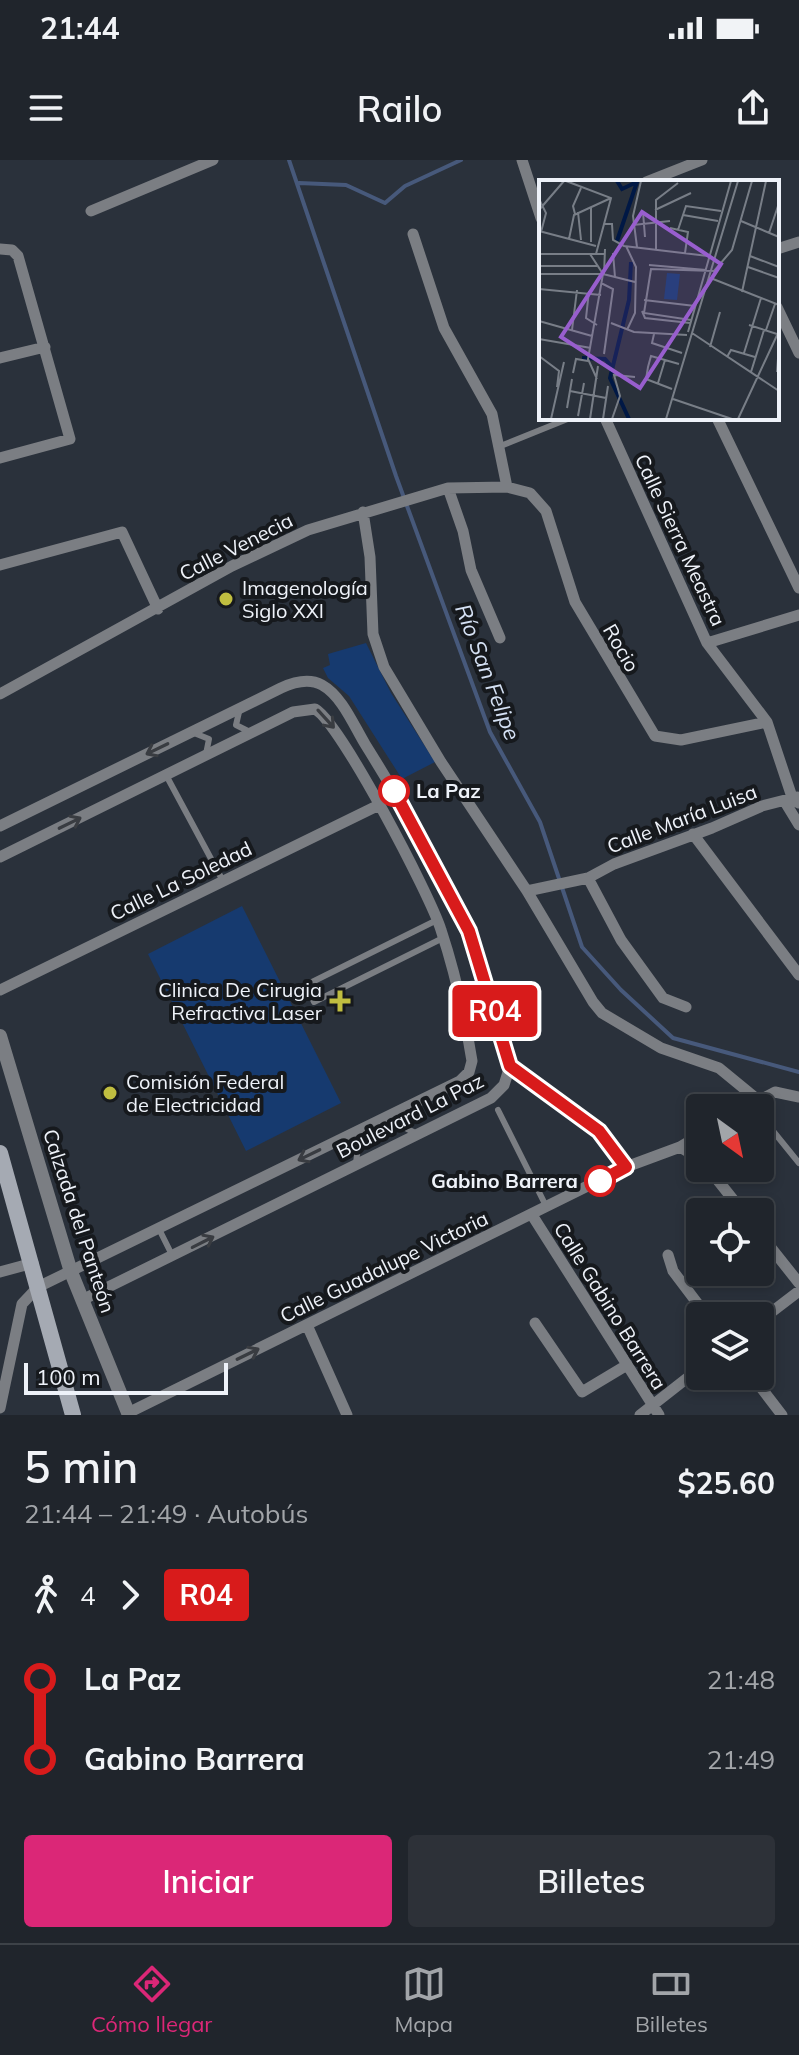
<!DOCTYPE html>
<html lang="es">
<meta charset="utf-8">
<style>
body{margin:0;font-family:Mulish,sans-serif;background:#2d3138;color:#f1f3f6;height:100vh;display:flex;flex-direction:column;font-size:30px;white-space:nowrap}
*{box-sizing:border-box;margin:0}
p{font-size:26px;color:#a2a5a9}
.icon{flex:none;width:44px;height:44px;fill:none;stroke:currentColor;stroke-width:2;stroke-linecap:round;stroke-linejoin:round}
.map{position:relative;height:1255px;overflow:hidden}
.drawer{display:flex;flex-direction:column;background:#20252c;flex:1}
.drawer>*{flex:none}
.badge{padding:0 16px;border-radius:6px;font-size:28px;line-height:52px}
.needle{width:52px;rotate:147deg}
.tools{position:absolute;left:686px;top:934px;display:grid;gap:16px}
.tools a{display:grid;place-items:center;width:88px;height:88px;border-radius:8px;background:#20252c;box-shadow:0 4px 12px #0003,0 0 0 2px #3d4248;font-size:40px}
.scale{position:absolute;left:24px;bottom:20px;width:204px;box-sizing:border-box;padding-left:8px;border:4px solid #eef2f9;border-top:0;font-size:22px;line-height:28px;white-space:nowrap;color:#eef2f9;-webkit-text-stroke:6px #16191d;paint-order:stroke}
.map>.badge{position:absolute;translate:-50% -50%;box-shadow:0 0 0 4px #fff}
.legs{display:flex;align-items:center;gap:12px;height:88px;padding:0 24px;font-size:26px}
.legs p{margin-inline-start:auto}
.summary{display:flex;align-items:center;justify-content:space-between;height:136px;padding:0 24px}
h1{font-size:44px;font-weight:600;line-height:60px}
.action{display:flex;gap:16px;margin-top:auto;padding:16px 24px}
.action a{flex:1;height:92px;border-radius:8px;background:#db2777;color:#fff;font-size:32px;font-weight:600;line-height:92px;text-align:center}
.action a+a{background:#2d3138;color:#f1f3f6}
ul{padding:0 24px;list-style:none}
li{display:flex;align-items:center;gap:28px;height:80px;font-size:30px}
li i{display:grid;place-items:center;width:12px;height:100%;margin:0 10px;background:currentColor}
li i::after{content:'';width:20px;height:20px;margin:-10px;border:6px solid;border-radius:50%;background:#20252c}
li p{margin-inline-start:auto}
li:first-child i{background:linear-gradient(#0000 50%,currentColor 0)}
li:last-child i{background:linear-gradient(currentColor 50%,#0000 0)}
.status{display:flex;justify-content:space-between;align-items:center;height:56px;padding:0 40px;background:#20252c;direction:ltr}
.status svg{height:22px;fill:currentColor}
header{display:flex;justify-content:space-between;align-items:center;height:104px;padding:0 24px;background:#20252c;font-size:36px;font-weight:600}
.dock{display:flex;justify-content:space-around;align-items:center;height:112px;border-top:2px solid #3d4248;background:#20252c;font-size:22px;color:#a2a5a9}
.dock a{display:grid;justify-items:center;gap:4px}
.dock .selected{color:#db2777}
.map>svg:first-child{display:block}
.green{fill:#163a6f}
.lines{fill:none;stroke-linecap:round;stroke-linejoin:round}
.stream{stroke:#47597b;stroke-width:4}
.service{stroke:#7b7e83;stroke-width:6}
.minor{stroke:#7b7e83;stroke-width:11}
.tertiary{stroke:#7b7e83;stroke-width:14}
.secondary{stroke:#a5aab3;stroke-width:16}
.oneway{stroke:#393c41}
.line-1-casing{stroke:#fff;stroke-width:18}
.line-1{stroke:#d81b1b;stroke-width:12}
.poi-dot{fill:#c0be40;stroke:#16191d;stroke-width:3}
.stop-1-dot{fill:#fff;stroke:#d81b1b;stroke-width:4}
.labels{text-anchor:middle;stroke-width:8;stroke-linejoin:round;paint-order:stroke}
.street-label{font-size:20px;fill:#eef2f9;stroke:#16191d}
.poi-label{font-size:20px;fill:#eef2f9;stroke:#16191d;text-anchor:start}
.stop-label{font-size:20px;font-weight:bold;fill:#eef2f9;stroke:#16191d;text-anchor:start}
.water-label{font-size:22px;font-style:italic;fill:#d5e1f4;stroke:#16191d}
.inset-river{fill:none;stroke:#001845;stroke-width:4}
.inset-road{fill:none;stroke:#787e87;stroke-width:2}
.view{fill:#985ece;fill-opacity:0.15;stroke:#985ece;stroke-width:4}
.inset-edge{fill:none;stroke:#eef2f9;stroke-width:4}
</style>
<div class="status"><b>21:44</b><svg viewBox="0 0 49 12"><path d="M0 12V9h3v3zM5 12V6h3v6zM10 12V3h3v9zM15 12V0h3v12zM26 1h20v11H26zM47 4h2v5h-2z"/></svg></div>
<header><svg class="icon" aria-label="menu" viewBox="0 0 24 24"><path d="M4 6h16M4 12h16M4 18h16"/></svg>Railo<svg class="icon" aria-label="share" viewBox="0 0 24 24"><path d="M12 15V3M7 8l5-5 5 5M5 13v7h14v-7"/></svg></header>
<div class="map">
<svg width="799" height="1255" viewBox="0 0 799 1255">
<rect width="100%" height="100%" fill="#2a313b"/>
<path class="green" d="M366,483L391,533L435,602L402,619L349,536L328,518L323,508L330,505L328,494Z
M242,746L341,943L246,991L148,794Z"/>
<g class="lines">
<path class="stream" d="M289,0L396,316L490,572L540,662L582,787L621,830L673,878L799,912
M299,23L346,25L385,43L405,26L461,0"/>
<path class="service" d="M498,287L570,258
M239,552L236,565L248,571
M194,573L209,579L206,594
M166,615L223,721
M437,760L306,825L314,842L443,778
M498,950L547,1048
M404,951L400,965L415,973
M760,955L799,1003
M346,979L358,987L356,1003
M159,1069L173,1097"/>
<path class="minor" d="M522,0L541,58
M646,22L702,0
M91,51L213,0
M413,74L444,168L492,254L507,327
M0,89L12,90L18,96L70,279L0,298
M777,89L799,82
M777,147L799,193
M0,198L45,187
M605,258L707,483L767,562L793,640L799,643
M717,258L799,428
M448,328L463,371L471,410L500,478
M363,352L370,397L373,474L384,507L441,602L527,731L593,842L602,853L661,888L719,908L758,940
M0,405L122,372L158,449
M707,483L799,455
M0,534L232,406L308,370L448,328L507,327L530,333L546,351L575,442L655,576L681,580L767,562
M785,642L799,665
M0,666L281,528C294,522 309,518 322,525C342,536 354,566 365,584C428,685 486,789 510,906L504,925L491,938L82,1140
M693,674L799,815
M0,697L293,552L315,549C340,562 431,737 441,770C455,812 465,858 472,901L469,912L460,921L38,1127L22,1144L0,1248
M588,718L621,780L663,838L686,847
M527,731L588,718L614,704L712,668L762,646L797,637
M0,830L379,645
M510,906L599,971L626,1007
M745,948L775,932L799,937
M680,987L700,999
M708,1008L743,1052
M532,1055L659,1255
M760,1074L799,1123
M668,1095L673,1111L707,1156
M0,1112L33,1103
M760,1161L799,1131
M535,1163L582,1232L627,1205
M307,1165L347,1255
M752,1216L782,1255
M128,1253L626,1007L680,987L700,975
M640,1255L700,1208"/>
<path class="tertiary" d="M0,876L71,1112L129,1255"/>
<path class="secondary" d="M0,993L73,1255"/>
</g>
<defs><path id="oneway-shaft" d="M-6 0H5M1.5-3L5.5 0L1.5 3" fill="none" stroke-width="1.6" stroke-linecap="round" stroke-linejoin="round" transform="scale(2)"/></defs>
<g class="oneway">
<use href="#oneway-shaft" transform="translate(326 559) rotate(48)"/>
<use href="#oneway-shaft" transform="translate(157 589) rotate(154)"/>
<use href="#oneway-shaft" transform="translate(70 663) rotate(-26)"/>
<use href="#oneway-shaft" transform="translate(309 995) rotate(154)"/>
<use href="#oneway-shaft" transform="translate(203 1082) rotate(-27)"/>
<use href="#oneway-shaft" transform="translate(248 1194) rotate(-26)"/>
</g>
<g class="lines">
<defs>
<path id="line-1" d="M394,631L469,771L510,906L599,971L626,1007L600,1021"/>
</defs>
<use href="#line-1" class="line-1-casing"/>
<use href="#line-1" class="line-1"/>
</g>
<g class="poi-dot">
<circle cx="226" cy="439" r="8"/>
<path d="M336 829h8v8h8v8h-8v8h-8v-8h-8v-8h8z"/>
<circle cx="110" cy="933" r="8"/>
</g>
<g class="stop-1-dot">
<circle cx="394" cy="631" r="14"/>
<circle cx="600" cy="1021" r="14"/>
</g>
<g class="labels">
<g class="street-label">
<text transform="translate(680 380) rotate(65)" y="7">Calle Sierra Meastra</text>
<text transform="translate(236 387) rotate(-27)" y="7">Calle Venecia</text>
<text transform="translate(621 488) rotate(60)" y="7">Rocio</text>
<text transform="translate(682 659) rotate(-21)" y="7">Calle María Luisa</text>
<text transform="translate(181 721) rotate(-26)" y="7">Calle La Soledad</text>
<text transform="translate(410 956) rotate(-27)" y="7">Boulevard La Paz</text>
<text transform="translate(79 1061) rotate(72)" y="7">Calzada del Panteón</text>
<text transform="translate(384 1107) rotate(-26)" y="7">Calle Guadalupe Victoria</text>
<text transform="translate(610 1146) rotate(58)" y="7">Calle Gabino Barrera</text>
</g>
<g class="poi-label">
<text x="242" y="435">Imagenología<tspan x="242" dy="23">Siglo XXI</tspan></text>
<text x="322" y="837" text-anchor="end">Clinica De Cirugia<tspan x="322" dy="23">Refractiva Laser</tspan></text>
<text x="126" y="929">Comisión Federal<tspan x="126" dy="23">de Electricidad</tspan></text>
</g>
<g class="stop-label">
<text x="416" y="638">La Paz</text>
<text x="578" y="1028" text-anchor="end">Gabino Barrera</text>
</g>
<g class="water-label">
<text transform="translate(488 512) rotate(69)" y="8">Río San Felipe</text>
</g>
</g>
<g transform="translate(539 20)">
<rect width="240" height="240" fill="#2a313b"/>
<path d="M128,93L141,94L138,120L125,119Z" fill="#163a6f"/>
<path class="inset-river" d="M78,1L83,9L98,2L78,61M43,178L66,179L73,187M90,239L71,198L90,120L92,82"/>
<path class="inset-road" d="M27,1L72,18L57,74M0,19L7,33L2,52M52,27V62M0,30L25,1M116,30L152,13M39,32L42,60M104,32L106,57M36,34L34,26L42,8M144,35L179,41M202,41L240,57M66,44H73L74,60L85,66L169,76M94,45L131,41M131,48L149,52L146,73M139,50L147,26L182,31M0,51L57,66M230,53L240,23M30,59L35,35L72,18M87,66L97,87L96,133L88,150M98,67L94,36L102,1M117,69V20L139,3M74,73L76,97M0,74H65M51,74L64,94L49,179L58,199M211,76L240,87M110,85L167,90M0,86H58M209,87L240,98M0,94H64L96,102M65,94L66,69M169,97L240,125M62,103L74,109L65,174M0,109L62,115M50,111L47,138L58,145M203,112L227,1M105,120L156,126M103,131L106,138L151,143M152,140L105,133L112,89L175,91L193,70L213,1M0,141L53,156M72,143L95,152L148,155M210,145L238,154M33,150L38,110M227,150L236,124M149,152L192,1M153,153L240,211M115,154L113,163L143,173M0,159L52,168M171,167L181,132M205,173L222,118M0,176L20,191L18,207M188,177L192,170L216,177M212,192L225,150M238,192L240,165M34,193L37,179L49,181M119,203L126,180M133,209L107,199L109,187L112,176L140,184M31,211L67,218M134,219L193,239M28,228L33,199M39,236L45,203M12,239L25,182M51,239L59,186M64,239L69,206M73,239L81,216L75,195L96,197M127,239L199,1M199,239L240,151"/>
<path class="view" d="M103,32L182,84L101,208L22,157Z"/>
<rect width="240" height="240" class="inset-edge"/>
</g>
</svg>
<div class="tools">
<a><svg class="needle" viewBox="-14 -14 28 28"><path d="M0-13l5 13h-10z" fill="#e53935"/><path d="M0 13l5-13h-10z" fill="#a2a5a9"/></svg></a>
<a><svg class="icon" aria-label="locate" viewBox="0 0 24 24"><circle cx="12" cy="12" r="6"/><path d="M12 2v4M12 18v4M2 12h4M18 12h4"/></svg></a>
<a><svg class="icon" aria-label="layers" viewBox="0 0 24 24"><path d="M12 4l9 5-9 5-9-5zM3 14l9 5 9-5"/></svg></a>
</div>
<div class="scale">100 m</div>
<b class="badge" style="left:495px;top:851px;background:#d81b1b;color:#fff">R04</b>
</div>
<section class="drawer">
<div class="summary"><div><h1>5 min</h1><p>21:44 – 21:49 · Autobús</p></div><b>$25.60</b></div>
<div class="legs"><svg class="icon" aria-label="walk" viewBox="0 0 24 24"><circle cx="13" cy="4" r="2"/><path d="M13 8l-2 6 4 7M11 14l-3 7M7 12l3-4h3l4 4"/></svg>4<svg class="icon" aria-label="forward" viewBox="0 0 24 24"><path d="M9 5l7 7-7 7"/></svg><b class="badge" style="background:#d81b1b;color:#fff">R04</b></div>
<ul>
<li><i style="color:#d81b1b"></i><b>La Paz</b><p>21:48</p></li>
<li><i style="color:#d81b1b"></i><b>Gabino Barrera</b><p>21:49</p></li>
</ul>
<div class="action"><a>Iniciar</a><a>Billetes</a></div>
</section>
<nav class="dock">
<a class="selected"><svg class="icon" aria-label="directions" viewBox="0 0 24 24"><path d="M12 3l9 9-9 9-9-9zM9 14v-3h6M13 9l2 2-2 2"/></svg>Cómo llegar</a>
<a><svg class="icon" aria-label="map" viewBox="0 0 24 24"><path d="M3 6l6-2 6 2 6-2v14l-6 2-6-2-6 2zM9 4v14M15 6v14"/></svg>Mapa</a>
<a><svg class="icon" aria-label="tickets" viewBox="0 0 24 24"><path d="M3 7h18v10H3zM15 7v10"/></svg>Billetes</a>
</nav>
